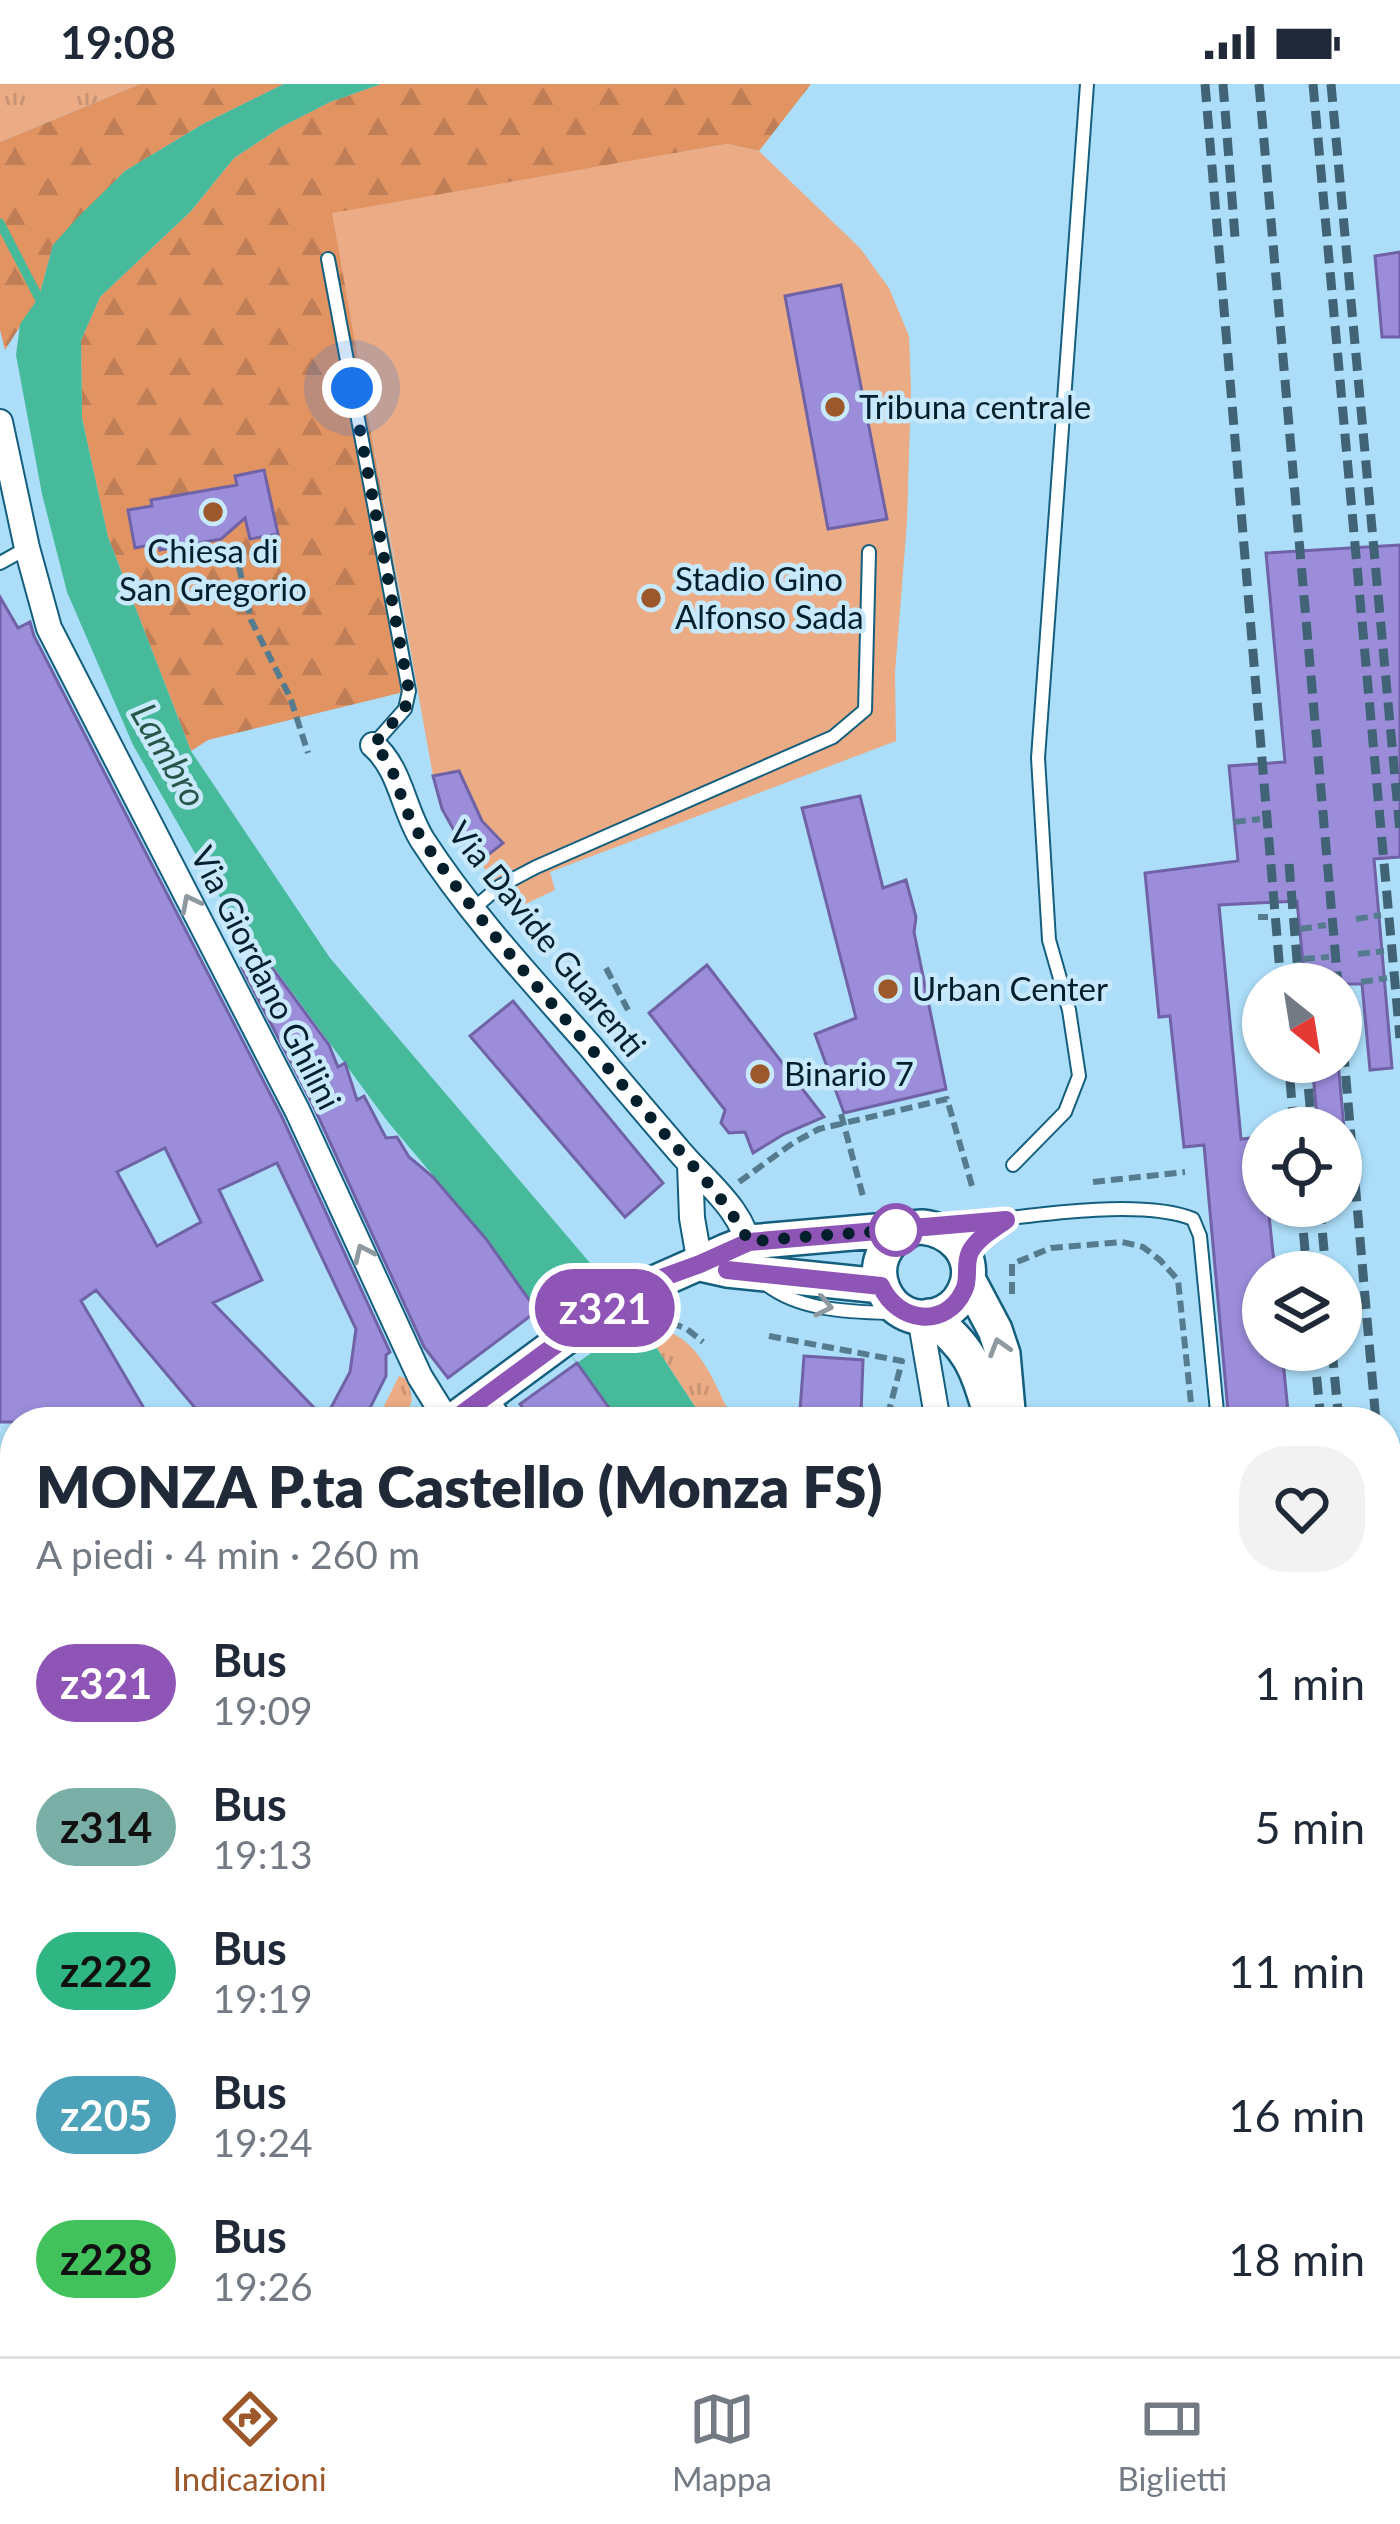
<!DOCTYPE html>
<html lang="it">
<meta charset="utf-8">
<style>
body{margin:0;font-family:Lato,sans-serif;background:#f2f2f3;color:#1f2937;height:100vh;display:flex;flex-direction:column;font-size:45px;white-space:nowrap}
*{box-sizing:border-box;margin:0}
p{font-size:39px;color:#747a83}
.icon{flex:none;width:66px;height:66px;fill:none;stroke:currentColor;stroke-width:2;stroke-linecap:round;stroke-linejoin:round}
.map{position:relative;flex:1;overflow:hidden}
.drawer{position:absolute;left:0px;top:1323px;width:1401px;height:951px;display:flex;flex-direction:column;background:#fff;border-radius:48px 48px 0 0;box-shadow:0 3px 9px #0004}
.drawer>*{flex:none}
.badge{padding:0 24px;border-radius:39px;font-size:42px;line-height:78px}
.needle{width:78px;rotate:150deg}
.buttons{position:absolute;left:1242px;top:879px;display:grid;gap:24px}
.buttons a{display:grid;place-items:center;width:120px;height:120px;border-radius:50%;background:#fff;box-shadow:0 3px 9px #0004;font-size:60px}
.you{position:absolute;width:60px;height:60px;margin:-30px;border:9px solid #fff;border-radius:50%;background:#1a73e8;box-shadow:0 0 0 18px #1a73e833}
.map>.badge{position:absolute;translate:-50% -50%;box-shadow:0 0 0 6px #fff}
.round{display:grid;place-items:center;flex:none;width:126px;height:126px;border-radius:48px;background:#f2f2f3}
.overview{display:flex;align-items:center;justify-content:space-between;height:204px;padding:0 36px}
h1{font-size:57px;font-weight:800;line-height:90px}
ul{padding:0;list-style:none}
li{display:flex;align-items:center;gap:36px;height:144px;padding:0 36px}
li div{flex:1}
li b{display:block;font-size:45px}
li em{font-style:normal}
li .badge{min-width:132px;font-weight:700;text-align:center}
.status{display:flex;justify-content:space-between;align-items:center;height:84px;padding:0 60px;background:#fff;direction:ltr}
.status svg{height:33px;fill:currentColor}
.tabs{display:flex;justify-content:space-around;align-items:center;height:168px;border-top:3px solid #e0e1e3;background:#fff;font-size:33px;color:#747a83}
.tabs a{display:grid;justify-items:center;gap:6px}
.tabs .current{color:#9c582a}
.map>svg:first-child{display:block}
.grass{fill:url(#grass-tufts)}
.forest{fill:url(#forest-firs)}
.park{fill:#eaab85}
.water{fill:#46ba9b}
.pier{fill:#acdef9}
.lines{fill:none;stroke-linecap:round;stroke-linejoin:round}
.stream{stroke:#46ba9b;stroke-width:9}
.building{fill:#9c8ddb;stroke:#7062a6;stroke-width:3;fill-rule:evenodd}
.lane-casing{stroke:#155f7e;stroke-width:16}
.street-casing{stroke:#155f7e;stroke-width:28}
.secondary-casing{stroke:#155f7e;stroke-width:38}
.path{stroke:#557b8f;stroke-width:6;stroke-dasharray:12 6;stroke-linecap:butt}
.lane{stroke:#fff;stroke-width:12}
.street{stroke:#fff;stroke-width:24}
.secondary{stroke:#fff;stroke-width:33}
.rail{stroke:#406476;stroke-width:9;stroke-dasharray:18 9;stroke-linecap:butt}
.oneway{stroke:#8e9aa0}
.line-casing{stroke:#fff;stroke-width:27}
.line{stroke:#8e54b6;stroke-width:18}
.walk{stroke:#031f2c;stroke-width:12;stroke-dasharray:0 21.6}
.poi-dot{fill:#9c582a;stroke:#c8e9fb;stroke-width:4.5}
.stop-dot{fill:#fff;stroke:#8e54b6;stroke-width:6}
.labels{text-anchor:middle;stroke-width:9;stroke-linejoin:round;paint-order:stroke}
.poi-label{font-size:33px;fill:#031f2c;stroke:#c8e9fb;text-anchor:start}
.street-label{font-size:33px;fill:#031f2c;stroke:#c8e9fb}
.water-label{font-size:36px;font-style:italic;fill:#28574a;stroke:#c8e9fb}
</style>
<div class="status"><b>19:08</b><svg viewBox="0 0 49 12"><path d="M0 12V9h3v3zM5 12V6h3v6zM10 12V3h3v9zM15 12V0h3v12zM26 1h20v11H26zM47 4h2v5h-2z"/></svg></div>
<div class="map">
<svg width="1400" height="2272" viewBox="0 0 1400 2272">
<defs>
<pattern id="grass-tufts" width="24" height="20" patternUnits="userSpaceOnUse" patternTransform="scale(3)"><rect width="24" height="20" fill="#eaab85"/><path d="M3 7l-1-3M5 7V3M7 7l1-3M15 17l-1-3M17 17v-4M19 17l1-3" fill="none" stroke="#c79373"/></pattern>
<pattern id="forest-firs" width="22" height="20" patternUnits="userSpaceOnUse" patternTransform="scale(3)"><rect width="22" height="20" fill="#e19362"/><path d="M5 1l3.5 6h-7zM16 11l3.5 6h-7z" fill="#bf7e55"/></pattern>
</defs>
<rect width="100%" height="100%" fill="#acdef9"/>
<path class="grass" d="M0,0H140L0,58Z
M643,1243C698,1243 712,1296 734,1338H705Z
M399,1292L408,1296L412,1316L404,1338H376Z
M1078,2259H1179L1173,2272H1105Z"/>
<path class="forest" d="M140,0H284L203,40L125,87L53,161L39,213L5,266L0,246V58Z
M381,0H811L759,67L727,60L333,130L416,605L208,656L191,667L108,453L82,334L81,256L100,213L191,127L234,74L281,43L330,18Z
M562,2259H775L777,2272H570Z
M828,2259H953L964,2272H844Z"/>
<path class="park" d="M727,60L759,67L860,164L889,204L909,252L911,304L907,438L895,589L896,657L550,788L555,806L517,824L456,750L442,725L433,692L332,129Z"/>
<path class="water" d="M284,0H381L330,18L281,43L234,74L191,127L100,213L81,256L82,334L108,453L191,667L330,874L602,1193L635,1238L643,1243L705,1338H619L485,1153L388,1038L258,862L240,848L133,661L67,508L42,410L16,271L20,240L39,213L53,161L78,133L125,87L203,40Z
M953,2259H1078L1105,2272H964Z"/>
<path class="pier" d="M602,1193L635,1238L577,1279L543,1235Z"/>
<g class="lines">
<path class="stream" d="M0,139L43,222"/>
</g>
<path class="building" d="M1400,168V253H1382L1375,172Z
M841,201L887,435L828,445L785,212Z
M264,386L278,450L250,455L245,434L221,455L160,466L159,459L135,464L128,426L152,422L151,416L237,401L235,392Z
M1400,461V773L1374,775L1392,984L1370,986L1362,900H1305L1297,817L1219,821L1241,1055L1263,1053V1122H1268L1275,1188H1263V1266H1282L1289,1338H1229L1204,1061L1184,1063L1170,932L1159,933L1145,789L1238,777L1229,682L1285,678L1266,469Z
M0,513L18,544L30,538L34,552L282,1033L390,1268L386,1271V1292L363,1338H207L96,1206L81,1217L152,1338H0ZM165,1064L201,1138L157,1162L117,1088ZM277,1079L356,1245L350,1288L325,1335L213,1219L262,1196L219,1106Z
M459,687L482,737L503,759L479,778L456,750L442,725L433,692Z
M860,712L883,804L906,796L916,833L914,848L946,1005L844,1029L815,950L856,934L802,724Z
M264,873L329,961L338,983L345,979L357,1016L364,1012L386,1054L397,1053L409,1073L433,1093L486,1155L537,1227L448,1294L424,1263L312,1019L242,884Z
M707,881L824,1033L784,1050L753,1069L745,1048L729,1049L721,1039L725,1026L649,929Z
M513,917L663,1099L625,1133L470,952Z
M1312,978H1338L1344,1044H1318Z
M804,1272L863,1276L861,1330L800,1326Z
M577,1279L619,1338H534L520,1320Z"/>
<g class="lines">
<defs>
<path id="lane" d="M328,175L409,607L405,625L373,661
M0,479L27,464
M473,825L500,802L536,783L833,653L865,626L869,468
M1013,1081L1065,1028L1079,992L1069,926L1049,856L1038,674L1087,0
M946,1142C1010,1135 1136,1112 1193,1135L1200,1152L1218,1338
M969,1172L977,1159L1005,1137
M762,1197C795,1226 846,1228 890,1229"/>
<path id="street" d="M0,338L27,464L49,544L297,1026L420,1293L448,1338
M373,661C401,685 403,726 423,757C471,831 532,896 590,962C619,997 649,1032 679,1067C704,1097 746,1127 750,1170
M690,1080L692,1134L700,1180
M920,1233L938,1338
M483,1314L502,1338
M0,1541L15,1571"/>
<path id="secondary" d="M700,1180L727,1186L881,1202
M968,1195L995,1246L1003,1270L1009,1338
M929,1232C974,1266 977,1287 993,1338
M451,1338L618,1215L726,1167L749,1158L922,1143C951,1146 975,1169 967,1200C963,1212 955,1223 944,1228C888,1255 849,1169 912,1145
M0,1678L15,1668
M1386,1957L1400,1962
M1386,2228L1400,2212
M1353,2272L1362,2259"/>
</defs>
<use href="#lane" class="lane-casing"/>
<use href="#street" class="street-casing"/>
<use href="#secondary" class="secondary-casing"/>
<path class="path" d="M235,465L251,536L290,613L308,669
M1234,738L1260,735
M1258,833H1268
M1356,835L1381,831
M1300,845L1326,841
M1358,870L1384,867
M1303,875L1329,873
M606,884L628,926
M1361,898L1387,894
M841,1030L864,1116
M739,1098L793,1059L819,1045L947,1015L972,1102
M1093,1098L1185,1088
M1012,1210V1180L1051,1164L1122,1158L1143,1163L1160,1176L1178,1196L1193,1338
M654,1232L687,1245L703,1258
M769,1252L902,1277L886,1338"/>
<use href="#lane" class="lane"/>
<use href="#street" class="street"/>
<use href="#secondary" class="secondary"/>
<path class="rail" d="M1205,0L1281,900
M1223,0L1235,153
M1259,0L1338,900
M1313,0L1400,954
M1331,0L1400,748
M1289,780L1299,900
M1341,938L1376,1338
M1306,978L1312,1044
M1290,996L1294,1044
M1301,1122L1307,1188
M1320,1122L1326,1188
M1314,1266L1321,1338
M1332,1266L1339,1338
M1208,2272L1213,2259
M1245,2272L1250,2259
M1264,2272L1269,2259"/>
</g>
<defs><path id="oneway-chevron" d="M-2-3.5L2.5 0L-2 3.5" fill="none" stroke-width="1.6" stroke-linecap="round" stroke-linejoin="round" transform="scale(3)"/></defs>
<g class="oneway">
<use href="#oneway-chevron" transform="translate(190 819) rotate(-117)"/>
<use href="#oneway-chevron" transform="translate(363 1169) rotate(-115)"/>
<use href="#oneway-chevron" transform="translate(824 1222) rotate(12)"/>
<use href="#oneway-chevron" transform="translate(999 1263) rotate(-107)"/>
</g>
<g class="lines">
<defs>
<path id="line" d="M451,1338L618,1215L653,1197L700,1180L749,1158L1006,1136C994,1145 977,1154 970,1168C964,1181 970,1194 964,1206C946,1246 897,1238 881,1202L727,1186"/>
</defs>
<use href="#line" class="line-casing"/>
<use href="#line" class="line"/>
<path class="walk" d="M352,304L409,607L405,625L373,661C394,679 396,700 406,725C412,739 420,753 429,765C496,861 576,946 652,1035C686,1076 724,1111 749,1158C803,1152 857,1149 912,1145L899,1151L896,1146"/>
</g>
<g class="poi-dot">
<circle cx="835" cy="323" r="12"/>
<circle cx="213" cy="428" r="12"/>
<circle cx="651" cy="514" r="12"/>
<circle cx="888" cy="905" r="12"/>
<circle cx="760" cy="990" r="12"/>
</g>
<circle class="stop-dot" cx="896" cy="1146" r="24"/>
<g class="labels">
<g class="poi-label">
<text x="859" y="335">Tribuna centrale</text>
<text x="213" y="479" text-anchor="middle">Chiesa di<tspan x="213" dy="38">San Gregorio</tspan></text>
<text x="675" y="507">Stadio Gino<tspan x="675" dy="38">Alfonso Sada</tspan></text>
<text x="912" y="917">Urban Center</text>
<text x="784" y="1002">Binario 7</text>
</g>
<g class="street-label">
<text transform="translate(547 855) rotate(51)" y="12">Via Davide Guarenti</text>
<text transform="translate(266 894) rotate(63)" y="12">Via Giordano Ghilini</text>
</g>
<g class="water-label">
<text transform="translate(169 671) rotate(60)" y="13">Lambro</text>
</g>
</g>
</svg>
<div class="buttons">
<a><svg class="needle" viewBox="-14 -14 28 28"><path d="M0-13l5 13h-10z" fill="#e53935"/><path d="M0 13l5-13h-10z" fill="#747a83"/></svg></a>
<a><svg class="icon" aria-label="locate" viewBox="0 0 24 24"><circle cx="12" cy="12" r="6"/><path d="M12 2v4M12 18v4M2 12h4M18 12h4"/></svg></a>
<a><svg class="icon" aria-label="layers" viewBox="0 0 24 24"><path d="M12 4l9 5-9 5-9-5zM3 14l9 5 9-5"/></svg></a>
</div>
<div class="you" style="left:352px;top:304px"></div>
<b class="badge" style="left:605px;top:1224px;background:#8e54b6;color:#fff">z321</b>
<section class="drawer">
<div class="overview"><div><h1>MONZA P.ta Castello (Monza FS)</h1><p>A piedi · 4 min · 260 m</p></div><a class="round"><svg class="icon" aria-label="heart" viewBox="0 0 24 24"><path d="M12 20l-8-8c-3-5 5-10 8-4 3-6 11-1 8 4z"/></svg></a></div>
<ul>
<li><span class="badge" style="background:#8e54b6;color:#fff">z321</span><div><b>Bus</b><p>19:09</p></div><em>1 min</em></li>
<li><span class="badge" style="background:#79afa6;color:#111">z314</span><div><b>Bus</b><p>19:13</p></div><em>5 min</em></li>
<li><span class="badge" style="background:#2fb683;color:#111">z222</span><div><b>Bus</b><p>19:19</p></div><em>11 min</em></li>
<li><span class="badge" style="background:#4ca2b8;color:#fff">z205</span><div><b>Bus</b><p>19:24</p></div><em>16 min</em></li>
<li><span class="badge" style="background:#42c25c;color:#111">z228</span><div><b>Bus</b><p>19:26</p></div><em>18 min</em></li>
</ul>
</section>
</div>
<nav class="tabs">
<a class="current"><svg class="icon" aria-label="directions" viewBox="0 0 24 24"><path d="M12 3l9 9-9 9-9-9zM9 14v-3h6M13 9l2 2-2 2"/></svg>Indicazioni</a>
<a><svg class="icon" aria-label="map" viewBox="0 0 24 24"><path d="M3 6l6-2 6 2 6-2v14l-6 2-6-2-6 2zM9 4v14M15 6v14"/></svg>Mappa</a>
<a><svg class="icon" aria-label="tickets" viewBox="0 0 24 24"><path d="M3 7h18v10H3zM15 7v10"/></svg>Biglietti</a>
</nav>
